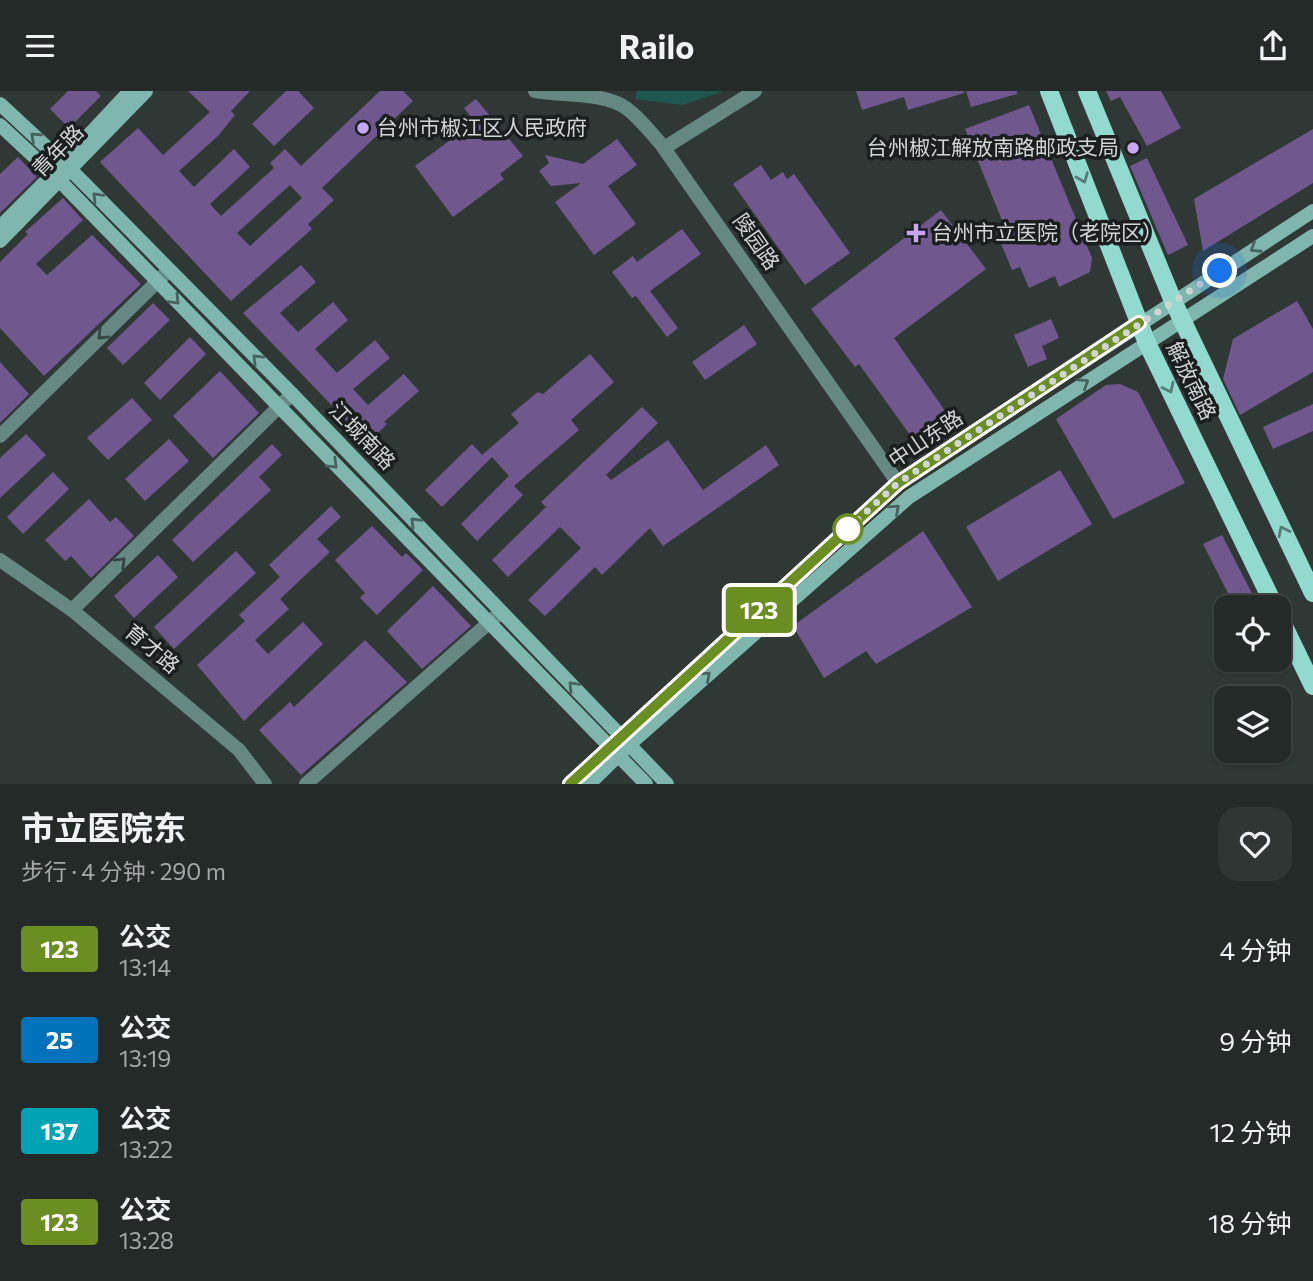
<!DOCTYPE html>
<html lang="zh">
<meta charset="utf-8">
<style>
body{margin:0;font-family:Commissioner,"Noto Sans SC",sans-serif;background:#303634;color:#f1f3f6;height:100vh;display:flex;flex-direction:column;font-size:26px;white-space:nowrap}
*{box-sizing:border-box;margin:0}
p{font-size:23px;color:#a3a7a8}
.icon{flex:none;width:38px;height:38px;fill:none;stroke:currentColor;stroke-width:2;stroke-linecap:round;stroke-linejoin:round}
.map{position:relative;height:693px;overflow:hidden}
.panel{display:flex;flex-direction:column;background:#242a28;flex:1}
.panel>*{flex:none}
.badge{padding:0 14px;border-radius:5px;font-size:24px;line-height:46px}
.buttons{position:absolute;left:1214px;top:504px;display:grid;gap:14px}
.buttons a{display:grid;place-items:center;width:77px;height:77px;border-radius:14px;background:#242a28;box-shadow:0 2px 5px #0004,0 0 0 2px #414645;font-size:35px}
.you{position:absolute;width:35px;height:35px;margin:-18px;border:5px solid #fff;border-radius:50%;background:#1a73e8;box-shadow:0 0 0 10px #1a73e833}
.map>.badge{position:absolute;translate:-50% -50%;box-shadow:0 0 0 4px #fff}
.round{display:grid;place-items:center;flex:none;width:74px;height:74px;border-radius:21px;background:#303634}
.summary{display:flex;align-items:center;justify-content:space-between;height:119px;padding:0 21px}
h1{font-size:33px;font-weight:700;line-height:52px}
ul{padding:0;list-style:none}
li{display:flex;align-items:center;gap:21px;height:91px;padding:0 21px}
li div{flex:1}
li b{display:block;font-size:26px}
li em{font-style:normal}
li .badge{min-width:77px;font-weight:700;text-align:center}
header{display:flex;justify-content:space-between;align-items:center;height:91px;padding:0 21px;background:#242a28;font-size:32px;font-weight:700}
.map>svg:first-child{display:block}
.green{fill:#1e574f}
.building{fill:#70588e;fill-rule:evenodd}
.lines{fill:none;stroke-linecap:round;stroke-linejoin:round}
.minor{stroke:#668882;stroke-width:14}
.tertiary{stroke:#668882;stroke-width:14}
.secondary{stroke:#7fb6ad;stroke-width:14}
.primary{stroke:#92dace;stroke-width:18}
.oneway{stroke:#48625e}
.oneway2{stroke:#567c76}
.oneway3{stroke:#354341}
.line-casing{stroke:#fff;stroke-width:16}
.line{stroke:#6b8e23;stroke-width:10}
.walk{stroke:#d1d6d5;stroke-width:7;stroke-dasharray:0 12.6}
.poi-dot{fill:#c6a6f0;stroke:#1b1e1e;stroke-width:2.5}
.stop-dot{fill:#fff;stroke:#6b8e23;stroke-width:3.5}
.labels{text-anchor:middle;stroke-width:7;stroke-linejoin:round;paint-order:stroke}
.poi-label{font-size:21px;fill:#d1d6d5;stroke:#1b1e1e;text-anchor:start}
.street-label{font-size:21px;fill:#d1d6d5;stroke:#1b1e1e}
</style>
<header><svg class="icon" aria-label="menu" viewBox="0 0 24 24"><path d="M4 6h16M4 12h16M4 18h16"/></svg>Railo<svg class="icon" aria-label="share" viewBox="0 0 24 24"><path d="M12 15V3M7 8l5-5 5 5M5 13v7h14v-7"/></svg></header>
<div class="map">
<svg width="1313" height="693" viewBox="0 0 1313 693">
<rect width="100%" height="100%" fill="#303836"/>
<path class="green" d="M637,0H724L682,14L635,8Z"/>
<path class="building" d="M68,0H96L101,5L69,37L50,18Z
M188,0H250L231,20L235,24L218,45L179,80L194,96L234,58L250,76L210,113L221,125L274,77L270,72L285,58L301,75L380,0H403L413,10L322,97L334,109L308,133L312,138L231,210L100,71L138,37L163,64L210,21ZM290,94L302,107L250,155L237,142Z
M286,0H298L314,17L274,55L252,33Z
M856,0H964V2L908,19L904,6L862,19Z
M966,0H1017V3L971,16Z
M1106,0H1161L1181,37L1147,55L1120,6L1111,10Z
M476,8L523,65L500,83L504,88L453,126L415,75L475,31L464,17Z
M1029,14L1092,167L1090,181L1059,196L1055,185L1029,197L1020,176L1012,179L999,148L1008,144L965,38Z
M1313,38V92L1203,160L1194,108Z
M617,48L637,74L608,95L636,133L594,164L555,111L581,92L551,95L539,80L549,72L545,64L583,73Z
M18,66L37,86L0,122V83Z
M1147,67L1188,154L1168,164L1130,75Z
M761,74L771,89L783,81L787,88L794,83L850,162L805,194L733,93Z
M63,107L83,129L36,173L47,184L92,144L141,193L44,285L0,237V171L28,143L25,141Z
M941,119L986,178L894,247L948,324L913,348L859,273L855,276L811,218Z
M682,138L701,163L650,200L678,237L667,246L636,205L632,207L612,181L633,165L637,171Z
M301,174L316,191L280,222L298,241L333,211L348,229L315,258L337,282L375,249L390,267L353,298L368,314L404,283L419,300L384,331L387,333L368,352L243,222Z
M1297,210L1313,238V281L1240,324L1223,288L1233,248Z
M153,212L170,229L123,274L107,257Z
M1051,228L1059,247L1042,255L1047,268L1028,276L1014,244Z
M744,234L757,253L705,289L692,271Z
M190,246L206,263L160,309L144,292Z
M590,263L614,291L571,329L579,339L514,395L523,404L477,450L461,433L509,385L492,366L442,416L425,399L472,353L482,364L519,332L511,323L538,301L543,303Z
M0,271L29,303L0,332Z
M220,280L259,322L213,367L173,325Z
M1120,293L1138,301L1185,392L1113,428L1056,328L1106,294Z
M132,307L152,329L108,369L87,347Z
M1313,313V340L1273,358L1263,336Z
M642,316L658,332L606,384L611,389L668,349L703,399L766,354L779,374L663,455L650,437L602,484L595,476L545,525L528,509L581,457L560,436L508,486L492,469L546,416L541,411Z
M26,343L46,364L0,407V367Z
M169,348L189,370L145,410L125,388Z
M272,353L282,364L259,386L271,399L193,471L172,449Z
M1060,379L1092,433L998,490L966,436Z
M53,381L69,398L23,443L7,426Z
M89,408L110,431L116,426L134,445L91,487L71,465L65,470L45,449Z
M331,415L341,426L317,448L330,461L280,508L289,518L255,549L268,563L303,531L323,553L244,630L197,574L245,530L239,524L280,486L269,474Z
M372,435L402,466L406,462L423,479L377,524L360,507L365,502L335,469Z
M923,440L972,516L876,573L866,560L824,587L793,535Z
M1222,444L1259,516H1235L1203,453Z
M236,460L256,482L174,558L154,536Z
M158,464L178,486L134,527L114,505Z
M433,495L471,535L422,578L387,540Z
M365,549L407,591L301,684L259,639L290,611L294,616Z"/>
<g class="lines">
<path class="minor" d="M664,57L755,0
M0,345L168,180
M72,519L292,303
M306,693L501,521"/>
<path class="tertiary" d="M535,0C562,5 603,1 626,17C640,27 650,41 661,53L898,392
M0,469L72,519L239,659L265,693"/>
<path class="secondary" d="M0,13L70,78L292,303L667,693
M0,34L59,89L646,693
M57,78L130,0
M0,136L43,93
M0,150L146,0
M570,693L898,392L1313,120
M589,693L630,653L909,406L1313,145"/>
<path class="primary" d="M1049,0L1147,252L1275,516
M1087,0L1173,210L1313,502
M1279,525L1313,595"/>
</g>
<defs><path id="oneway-chevron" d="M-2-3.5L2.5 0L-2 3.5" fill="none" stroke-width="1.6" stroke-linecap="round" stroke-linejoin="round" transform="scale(1.75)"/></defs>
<g class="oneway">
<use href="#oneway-chevron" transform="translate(35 46) rotate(-137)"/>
<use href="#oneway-chevron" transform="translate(97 106) rotate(-134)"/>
<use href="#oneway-chevron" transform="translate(1255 157) rotate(147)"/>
<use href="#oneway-chevron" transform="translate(175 209) rotate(46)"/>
<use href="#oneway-chevron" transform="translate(257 268) rotate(-135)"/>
<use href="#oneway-chevron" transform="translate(1084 292) rotate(-33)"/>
<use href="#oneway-chevron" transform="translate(333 373) rotate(45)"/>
<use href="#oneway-chevron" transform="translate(895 418) rotate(-42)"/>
<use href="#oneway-chevron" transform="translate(415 431) rotate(-134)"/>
<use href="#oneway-chevron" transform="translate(706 585) rotate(-42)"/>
<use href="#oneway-chevron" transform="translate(573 595) rotate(-134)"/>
</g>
<g class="oneway2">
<use href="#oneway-chevron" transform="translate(1083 87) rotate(69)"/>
<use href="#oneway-chevron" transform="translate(1169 297) rotate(64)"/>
<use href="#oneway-chevron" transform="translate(1283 440) rotate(-116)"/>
</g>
<g class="oneway3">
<use href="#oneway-chevron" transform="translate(102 244) rotate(135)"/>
<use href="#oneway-chevron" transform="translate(121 471) rotate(-44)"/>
</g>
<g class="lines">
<defs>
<path id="line" d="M570,693L898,392L1139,232"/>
</defs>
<use href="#line" class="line-casing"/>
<use href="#line" class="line"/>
<path class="walk" d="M848,438L839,446L898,392L1220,180"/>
</g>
<g class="poi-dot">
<circle cx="363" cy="37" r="7"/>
<circle cx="1133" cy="57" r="7"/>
<path d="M912.5 131.5h7v7h7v7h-7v7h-7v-7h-7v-7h7z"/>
</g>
<circle class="stop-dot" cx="848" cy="438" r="14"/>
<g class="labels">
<g class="poi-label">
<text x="377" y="44">台州市椒江区人民政府</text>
<text x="1119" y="64" text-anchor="end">台州椒江解放南路邮政支局</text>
<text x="932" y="149">台州市立医院（老院区）</text>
</g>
<g class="street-label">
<text transform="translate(58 60) rotate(-46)" y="7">青年路</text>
<text transform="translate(756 151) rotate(55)" y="7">陵园路</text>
<text transform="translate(1191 290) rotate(64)" y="7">解放南路</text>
<text transform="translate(362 345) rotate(46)" y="7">江城南路</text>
<text transform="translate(926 348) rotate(-34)" y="7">中山东路</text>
<text transform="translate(152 558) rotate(40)" y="7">育才路</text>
</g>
</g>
</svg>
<div class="buttons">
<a><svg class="icon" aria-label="locate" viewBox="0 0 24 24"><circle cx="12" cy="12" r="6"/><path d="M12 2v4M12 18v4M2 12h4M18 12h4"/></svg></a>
<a><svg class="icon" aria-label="layers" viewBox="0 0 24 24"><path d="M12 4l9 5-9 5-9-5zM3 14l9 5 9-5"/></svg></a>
</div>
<div class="you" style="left:1220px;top:180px"></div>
<b class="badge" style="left:759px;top:519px;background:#6b8e23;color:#fff">123</b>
</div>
<section class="panel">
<div class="summary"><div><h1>市立医院东</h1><p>步行 · 4 分钟 · 290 m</p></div><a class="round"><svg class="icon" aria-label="heart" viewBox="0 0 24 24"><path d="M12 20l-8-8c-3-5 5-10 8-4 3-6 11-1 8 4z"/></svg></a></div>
<ul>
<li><span class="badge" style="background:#6b8e23;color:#fff">123</span><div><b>公交</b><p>13:14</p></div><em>4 分钟</em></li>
<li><span class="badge" style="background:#0072bc;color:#fff">25</span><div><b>公交</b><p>13:19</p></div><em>9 分钟</em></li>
<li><span class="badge" style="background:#00a3b4;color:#fff">137</span><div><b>公交</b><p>13:22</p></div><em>12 分钟</em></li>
<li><span class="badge" style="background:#6b8e23;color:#fff">123</span><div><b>公交</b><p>13:28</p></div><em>18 分钟</em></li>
</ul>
</section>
